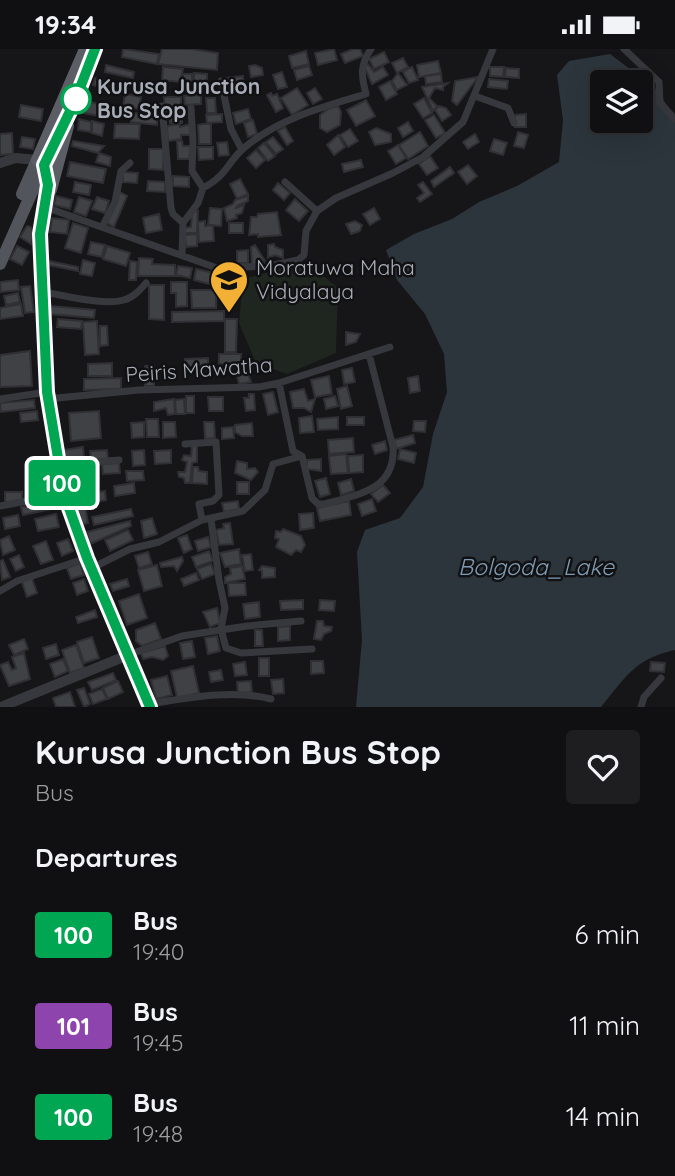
<!DOCTYPE html>
<style>
body{margin:0;font-family:Quicksand,sans-serif;background:#1e1e20;color:#f1f3f6;height:100vh;display:flex;flex-direction:column;font-size:26px;white-space:nowrap}
*{box-sizing:border-box;margin:0}
p{font-size:23px;color:#9c9d9f}
.icon{flex:none;width:38px;height:38px;fill:none;stroke:currentColor;stroke-width:2;stroke-linecap:round;stroke-linejoin:round}
.map{position:relative;height:658px;overflow:hidden}
.side{display:flex;flex-direction:column;background:#101012;flex:1}
.side>*{flex:none}
.badge{padding:0 14px;border-radius:5px;font-size:24px;line-height:46px}
.buttons{position:absolute;left:590px;top:21px;display:grid;gap:14px}
.buttons a{display:grid;place-items:center;width:63px;height:63px;border-radius:7px;background:#101012;box-shadow:0 7px 28px #0002,0 0 0 2px #303032;font-size:35px}
.map>.badge{position:absolute;translate:-50% -50%;box-shadow:0 0 0 4px #fff}
h2{padding:0 35px;font-size:26px;line-height:63px}
.round{display:grid;place-items:center;flex:none;width:74px;height:74px;border-radius:7px;background:#1e1e20}
.summary{display:flex;align-items:center;justify-content:space-between;height:119px;padding:0 35px}
h1{font-size:33px;font-weight:700;line-height:52px}
ul{padding:0;list-style:none}
li{display:flex;align-items:center;gap:21px;height:91px;padding:0 35px}
li div{flex:1}
li b{display:block;font-size:26px}
li em{font-style:normal}
li .badge{min-width:77px;font-weight:700;text-align:center}
.status{display:flex;justify-content:space-between;align-items:center;height:49px;padding:0 35px;background:#101012;direction:ltr}
.status svg{height:19px;fill:currentColor}
.map>svg:first-child{display:block}
.green{fill:#1e261f}
.water{fill:#2c353c;fill-rule:evenodd}
.building{fill:#404145;stroke:#303034;stroke-width:2}
.lines{fill:none;stroke-linecap:round;stroke-linejoin:round}
.minor{stroke:#37383d;stroke-width:7}
.tertiary{stroke:#37383d;stroke-width:10}
.primary{stroke:#53555c;stroke-width:12}
.trunk{stroke:#5b5e65;stroke-width:12}
.line-casing{stroke:#fff;stroke-width:16}
.line{stroke:#00a651;stroke-width:10}
.stop-dot{fill:#fff;stroke:#00a651;stroke-width:3.5}
.labels{text-anchor:middle;stroke-width:5;stroke-linejoin:round;paint-order:stroke}
.stop-label{font-size:21px;font-weight:bold;fill:#a8adb8;stroke:#111113;text-anchor:start}
.poi-label{font-size:21px;fill:#a8adb8;stroke:#111113;text-anchor:start}
.street-label{font-size:21px;fill:#a8adb8;stroke:#111113}
.water-label{font-size:23px;font-style:italic;fill:#7f9bb3;stroke:#111113}
</style>
<div class="status"><b>19:34</b><svg viewBox="0 0 49 12"><path d="M0 12V9h3v3zM5 12V6h3v6zM10 12V3h3v9zM15 12V0h3v12zM26 1h20v11H26zM47 4h2v5h-2z"/></svg></div>
<div class="map">
<svg width="675" height="658" viewBox="0 0 675 658">
<rect width="100%" height="100%" fill="#161618"/>
<path class="green" d="M306,213L338,239L336,304L287,325L256,314L239,274L243,230Z"/>
<path class="water" d="M610,5L655,39L675,68V601C634,610 626,628 601,658H356L362,591L357,503L365,481L400,469L423,438L433,385L447,343L444,305L425,265L397,231L386,201L414,185L452,170L479,153L517,137L559,113L563,71L557,26L569,12ZM602,33H640V72H602Z"/>
<path class="building" d="M123,0L159,5L157,15L122,8Z
M162,0H191L218,4L217,21L158,15Z
M334,0L337,11L318,16L315,4Z
M353,0H360L363,7L345,14L341,5Z
M306,2L309,15L292,19L289,7Z
M384,3L389,13L374,20L369,10Z
M403,9L408,18L397,24L392,14Z
M438,12L441,24L419,28L417,16Z
M368,15L374,23L383,18L388,26L372,35L364,17Z
M106,16L134,23L133,29L105,23Z
M255,16L262,19L263,26L251,28L249,17Z
M309,17L312,26L297,31L294,21Z
M163,18L183,20L180,33L162,31Z
M412,18L418,31L409,34L403,23Z
M490,18H504L503,28L490,27Z
M506,19L519,20V29L505,28Z
M282,23L287,38L278,40L273,26Z
M194,24L207,25V40L194,39Z
M398,24L407,36L397,41L392,32Z
M183,25H192V42H183Z
M441,25L442,33L426,35L425,27Z
M243,27L244,39L226,41L225,29Z
M478,28L457,56L452,52L455,32Z
M95,29L117,35L115,42L93,36Z
M489,30L508,32L507,40L488,38Z
M390,32L397,45L386,51L379,38Z
M448,34L443,38V41L435,39L429,49L437,57L433,62L422,38Z
M297,39L308,56L292,66L281,49Z
M315,39L322,50L313,55L307,44Z
M271,44L272,47L277,45L283,59L276,63L267,46Z
M125,45L141,48L139,60L123,58Z
M201,46V55L185,56L184,47Z
M164,48H181V61L165,62Z
M206,49H215L216,64H207Z
M424,49L432,64L423,69L414,55Z
M366,51L375,67L356,77L347,61Z
M86,52L107,57L105,68L83,64Z
M21,56L43,60L41,72L19,68Z
M338,57L341,63L340,76L327,83L320,79V66L328,60Z
M439,57L446,59L451,66L442,72L435,61Z
M248,60L251,70L236,75L233,64Z
M182,63V74H170L169,64Z
M132,64L157,66V76L131,73Z
M222,65V73L207,74L206,66Z
M526,65V78H515V66Z
M434,66L445,84L436,89L425,71Z
M79,70L91,73V83L78,81Z
M253,71L257,85L248,88L244,74Z
M92,72L104,75L102,87L92,84Z
M408,73L413,82L403,88L398,79Z
M115,75H140L139,90L114,89Z
M179,75L180,78L190,75L191,86H181V90L168,92L167,77Z
M203,75H211V95H199L198,76Z
M285,78L293,92L287,96L278,82Z
M376,79L391,85V93L375,96L369,83Z
M350,80L358,92L348,98L340,86Z
M420,83L428,97L408,110L399,96Z
M518,83L528,86L524,99L514,97Z
M12,84L13,105L0,106V85Z
M475,85L479,93L468,100L463,93Z
M338,86L345,98L334,106L327,96Z
M22,88L35,90L33,100L20,98Z
M273,88L283,100L276,105L266,93Z
M494,90L507,94L503,106L490,102Z
M73,92L104,97L98,104L72,97Z
M177,92H182L183,97H191L189,110H178Z
M227,93L229,106L219,107L217,94Z
M264,94L275,107L268,112L258,99Z
M398,96L406,109L396,115L388,102Z
M198,98H213V110L199,111Z
M149,100H164L163,121L149,120Z
M256,101L265,111L256,119L247,109Z
M99,104L111,108L110,117L96,113Z
M430,107L438,119L427,126L419,115Z
M361,111L363,118L344,123L342,115Z
M70,113L106,120L103,134L67,127Z
M468,116L477,127L467,135L458,123Z
M450,118L454,124L434,138L431,132Z
M123,123L138,124L137,134L123,133Z
M173,127L189,128V138L173,137Z
M240,130L248,145L237,150L230,135Z
M148,132L165,133V143L147,142Z
M75,133L91,136L89,146L73,143Z
M423,133L432,145L420,153L417,149L424,144L418,136Z
M278,134L290,144L284,151L273,141Z
M120,143L127,147L114,178L107,174Z
M56,147L72,151L70,160L54,156Z
M248,147V152L237,157L236,159L244,156L242,164L236,166L237,169L227,172L224,159L233,155L235,151Z
M79,148L92,152L86,167L74,163Z
M97,148L109,152L105,164L92,160Z
M295,150L308,162L299,172L286,161Z
M210,159L222,160L221,177L208,176Z
M374,159L380,170L370,176L363,165Z
M198,162L197,184H185V179L191,178L192,163Z
M277,163L281,186L258,188V185L249,186L251,168H257L258,165Z
M159,165L162,181L146,184L143,169Z
M52,169L69,171L67,185L50,183Z
M205,172V177L213,176L214,192L199,193L198,173Z
M355,172L362,176L360,182L351,185L346,175Z
M73,174L88,179L81,204L65,199Z
M229,174H243V184H229Z
M27,177L31,178L34,185L31,195L20,188Z
M197,185V197L186,198L185,186Z
M91,193L105,196L102,208L88,205Z
M274,195L275,198L283,201V209L275,206L268,209V196Z
M255,196L265,212L252,217L251,198Z
M17,197L29,203L22,216L10,210Z
M107,197L130,204L126,217L103,210Z
M248,201V214H237V202Z
M139,209L153,210L152,215L175,216V227H138Z
M83,211L95,214L92,227L80,225Z
M49,212L78,218V222L48,216Z
M130,212L137,213L136,231H129Z
M178,217L192,219L190,229L176,226Z
M196,220L224,226L221,238L194,231Z
M18,231L19,241L1,243L0,233Z
M171,233H187V257L176,258V244H171Z
M149,236H164V271L149,270Z
M30,237L34,263L25,264L21,238Z
M191,241H216V259H192Z
M18,244L20,253L6,256L4,247Z
M21,255L23,267L0,270V259Z
M51,257L95,261L94,269L50,265Z
M224,262V272L172,273V263Z
M58,270L82,272L81,280L57,278Z
M225,270H237L236,303H225Z
M97,272L99,305L85,306L83,273Z
M100,277H107L108,296L100,297Z
M346,283L360,285L356,293L346,296Z
M30,302L32,337L0,338V306Z
M219,305H241V314L219,315Z
M208,309V319L186,320L185,310Z
M112,314V327H88V315Z
M145,317H154V337H145Z
M245,318L251,333L239,335L237,327L241,326L240,319Z
M352,319L355,333L344,335L342,321Z
M329,327L332,345L315,348L311,331Z
M418,327L420,342L410,344L408,329Z
M121,329V340L84,341V330Z
M347,337L352,357L341,360L337,340Z
M304,340L308,352L315,350L311,363L304,359H293L290,343Z
M273,343L278,363L268,366L263,345Z
M249,345H254L255,361L246,362L244,349H249Z
M186,347H194V364H186Z
M335,347L338,357L326,360L324,350Z
M208,348H223V362H209Z
M174,350L175,365L168,366L166,359L154,362V353Z
M184,350L185,365H176L175,351Z
M34,351L35,359L1,363L0,354Z
M37,362L38,371L21,373L20,364Z
M99,362L101,389L71,392L69,364Z
M312,367L314,383L300,384L299,369Z
M338,368V380L318,381L317,370Z
M347,368H364V376H347Z
M146,370H158L159,388H147Z
M414,372H426L425,383L413,382Z
M144,373V388L132,389L131,374Z
M163,373H175L176,388L163,389Z
M204,373H214L215,389L205,390Z
M252,374L253,387H242L235,383V376Z
M233,378L234,389L222,390V379Z
M413,386L415,394L396,400L394,391Z
M353,389L354,403L329,405L328,391Z
M385,392L387,401L375,405L372,396Z
M192,397H197V413L192,414L190,434H185L184,429L179,428L178,423H185L187,413L182,411L184,406L191,407Z
M83,398L84,409L65,412L64,401Z
M400,400L416,404L414,414L398,410Z
M107,401L108,410L91,411L90,402Z
M144,401L145,416L133,417L132,402Z
M171,401V414L155,415L154,402Z
M346,405L348,424L331,425L329,407Z
M363,406V423L349,424L348,407Z
M321,410V422L307,420V411Z
M237,412L247,414V420L255,419L258,423L251,431L235,424Z
M119,414L120,424L103,425L102,415Z
M89,416L90,426L72,428L71,418Z
M193,418H198L199,422L207,423V435L192,434Z
M126,422H143L144,431L127,432Z
M326,429L330,445L320,448L315,432Z
M351,430L354,442L341,446L338,434Z
M237,433H249V445H237Z
M134,434L135,444L115,447L114,437Z
M383,436L390,444L378,453L371,445Z
M105,442L106,451L84,455L82,446Z
M5,443H22V453H5Z
M372,450L376,462L362,467L358,455Z
M50,452L52,460L23,466L21,458Z
M238,452L239,460L224,463L222,454Z
M349,452L351,466L320,472L317,459Z
M85,457L88,474L80,476L77,459Z
M131,460L133,467L94,476L92,468Z
M313,464L314,479L300,481L299,465Z
M56,465L59,478L38,482L35,470Z
M18,466L20,477L5,480L3,469Z
M152,469L157,485L144,489L141,472Z
M130,472L131,477L90,495L87,483Z
M230,474L233,495L219,496L216,481L224,479L223,475Z
M283,480L301,487L305,496L301,503L296,501L291,506L276,498L279,490L275,489L276,482L281,483Z
M128,481L133,491L110,502L105,491Z
M187,486L192,500L184,504L178,489Z
M9,487L15,501L3,506L0,491Z
M208,488L211,498L198,502L195,492Z
M68,490L73,502L62,507L57,494Z
M46,492L53,511L41,515L33,497Z
M239,500L241,515L225,518L220,504Z
M209,502L213,512L196,518L192,508Z
M148,503L152,515L139,519L135,507Z
M251,505L253,521L245,522L242,506Z
M19,506L24,518L16,522L10,510Z
M182,508L183,512L177,522L174,517L161,518L160,514Z
M3,511L10,528L2,531L0,512Z
M80,514L84,526L71,530L67,519Z
M211,515L215,525L202,530L197,520Z
M157,516L162,537L144,542L138,521Z
M242,517L245,530L225,534V528L231,525L230,519Z
M262,517L275,519V528L262,529V522L259,521Z
M196,524L199,531L184,537L181,530Z
M32,529L37,544L27,548L22,533Z
M84,530L88,542L77,546L73,534Z
M127,530L129,537L113,542L110,535Z
M228,534H245L246,546L229,547Z
M139,545L147,569L127,576L119,552Z
M303,551V560L281,561L280,552Z
M320,551L335,552L334,562L319,561Z
M259,553L260,568L245,570L243,555Z
M217,559L220,574L210,578L203,563Z
M95,561L97,568L78,574L76,568Z
M317,572H323L324,577L332,578L331,582L324,585L321,591L314,590Z
M155,574L161,590L142,597L136,592V581Z
M290,577V591L278,592V578Z
M255,581H262L263,597H255Z
M217,587L220,602L208,605L205,589Z
M92,588L99,609L84,614L77,593Z
M24,590L28,600L14,606L9,596Z
M192,592L195,608L183,610L180,594Z
M56,595L59,606L46,610L43,599Z
M76,596L84,619L70,624L62,601Z
M165,597L168,607L163,611L152,608L143,610L141,604Z
M24,604L30,630L9,637L0,616L8,613L12,621L16,619L12,608Z
M259,609H269V627H259Z
M63,610L68,622L55,628L50,615Z
M311,612H323L324,624L311,625Z
M245,613L247,626L235,627L233,615Z
M651,613L665,614L664,623L650,622Z
M193,617L199,644L177,649L171,622Z
M221,621L223,631L211,633L209,623Z
M113,624L116,631L92,641L88,633Z
M167,627L172,646L156,650L151,631Z
M283,630L284,644L273,645L271,631Z
M118,632L123,643L108,650L103,639Z
M251,632L252,643L238,644L237,633Z
M84,639L90,655L84,658L77,641Z
M102,640L107,650L93,655L89,645Z
M70,643L75,658H56L53,649Z"/>
<g class="lines">
<path class="minor" d="M624,0L659,33L660,54L675,70
M221,32L231,80L242,101
M475,47L508,59L514,74
M162,57L171,159L173,165L183,174
M191,59L193,93L192,122L203,139
M285,133L317,162
M45,158L217,219L269,217L298,211L304,206L306,182L317,162L336,149L393,124L423,108L463,73L493,0
M102,178L115,153L121,122L130,114
M182,206L183,174L198,154L203,139C228,126 227,113 245,98C280,69 323,58 366,45C361,26 360,16 371,0
M42,243C65,246 103,257 124,251C134,248 140,241 146,234
M279,334L293,402L302,407L312,449L318,455H324C357,446 396,441 393,398L369,305
M0,350L47,343
M47,350L139,341L259,338L279,334L390,298
M185,395L216,393L219,446L213,452L199,455L202,471
M59,416L119,411
M0,457L64,445
M211,470L219,531L225,559L221,580L226,599L241,604L312,600
M92,519L130,500L159,493L202,471L243,462L265,441L273,415L302,407
M0,542L17,532L87,509
M128,606L182,587L247,577L301,572
M149,655C188,649 232,640 271,650
M641,658L644,648L661,629"/>
<path class="tertiary" d="M0,114L16,109L37,111
M1,658L128,606"/>
<path class="primary" d="M22,145L37,111
M0,215L44,116"/>
<path class="trunk" d="M75,52L44,116L48,136L40,185L47,350L64,445L87,509L150,658
M73,60L95,0
M48,121L37,111L85,0
M51,141L68,77"/>
</g>
<g class="lines">
<defs>
<path id="line" d="M95,0L75,52L44,116L48,136L40,185L47,343L64,445L87,509L150,658"/>
</defs>
<use href="#line" class="line-casing"/>
<use href="#line" class="line"/>
</g>
<defs>
<symbol id="school-pin" viewBox="-11 -11 22 30"><path d="M0 17L-7.5 6A9.5 9.5 0 1 1 7.5 6Z" fill="#f2b134" stroke="#111113"/><path d="M0-5L7-2L0 1L-7-2ZM-4 1L0 2.5L4 1V4Q0 6-4 4Z" fill="#111"/></symbol>
</defs>
<g fill-rule="evenodd">
<use href="#school-pin" x="207" y="209" width="44" height="60"/>
</g>
<circle class="stop-dot" cx="76" cy="50" r="14"/>
<g class="labels">
<g class="stop-label">
<text x="97" y="45">Kurusa Junction<tspan x="97" dy="24">Bus Stop</tspan></text>
</g>
<g class="poi-label">
<text x="256" y="226">Moratuwa Maha<tspan x="256" dy="24">Vidyalaya</tspan></text>
</g>
<g class="street-label">
<text transform="translate(199 321) rotate(-4)" y="7">Peiris Mawatha</text>
</g>
<g class="water-label">
<text x="536" y="526">Bolgoda_Lake</text>
</g>
</g>
</svg>
<div class="buttons">
<a><svg class="icon" aria-label="layers" viewBox="0 0 24 24"><path d="M12 4l9 5-9 5-9-5zM3 14l9 5 9-5"/></svg></a>
</div>
<b class="badge" style="left:62px;top:434px;background:#00a651;color:#fff">100</b>
</div>
<section class="side">
<div class="summary"><div><h1>Kurusa Junction Bus Stop</h1><p>Bus</p></div><a class="round"><svg class="icon" aria-label="heart" viewBox="0 0 24 24"><path d="M12 20l-8-8c-3-5 5-10 8-4 3-6 11-1 8 4z"/></svg></a></div>
<h2>Departures</h2>
<ul>
<li><span class="badge" style="background:#00a651;color:#fff">100</span><div><b>Bus</b><p>19:40</p></div><em>6 min</em></li>
<li><span class="badge" style="background:#8e44ad;color:#fff">101</span><div><b>Bus</b><p>19:45</p></div><em>11 min</em></li>
<li><span class="badge" style="background:#00a651;color:#fff">100</span><div><b>Bus</b><p>19:48</p></div><em>14 min</em></li>
</ul>
</section>
